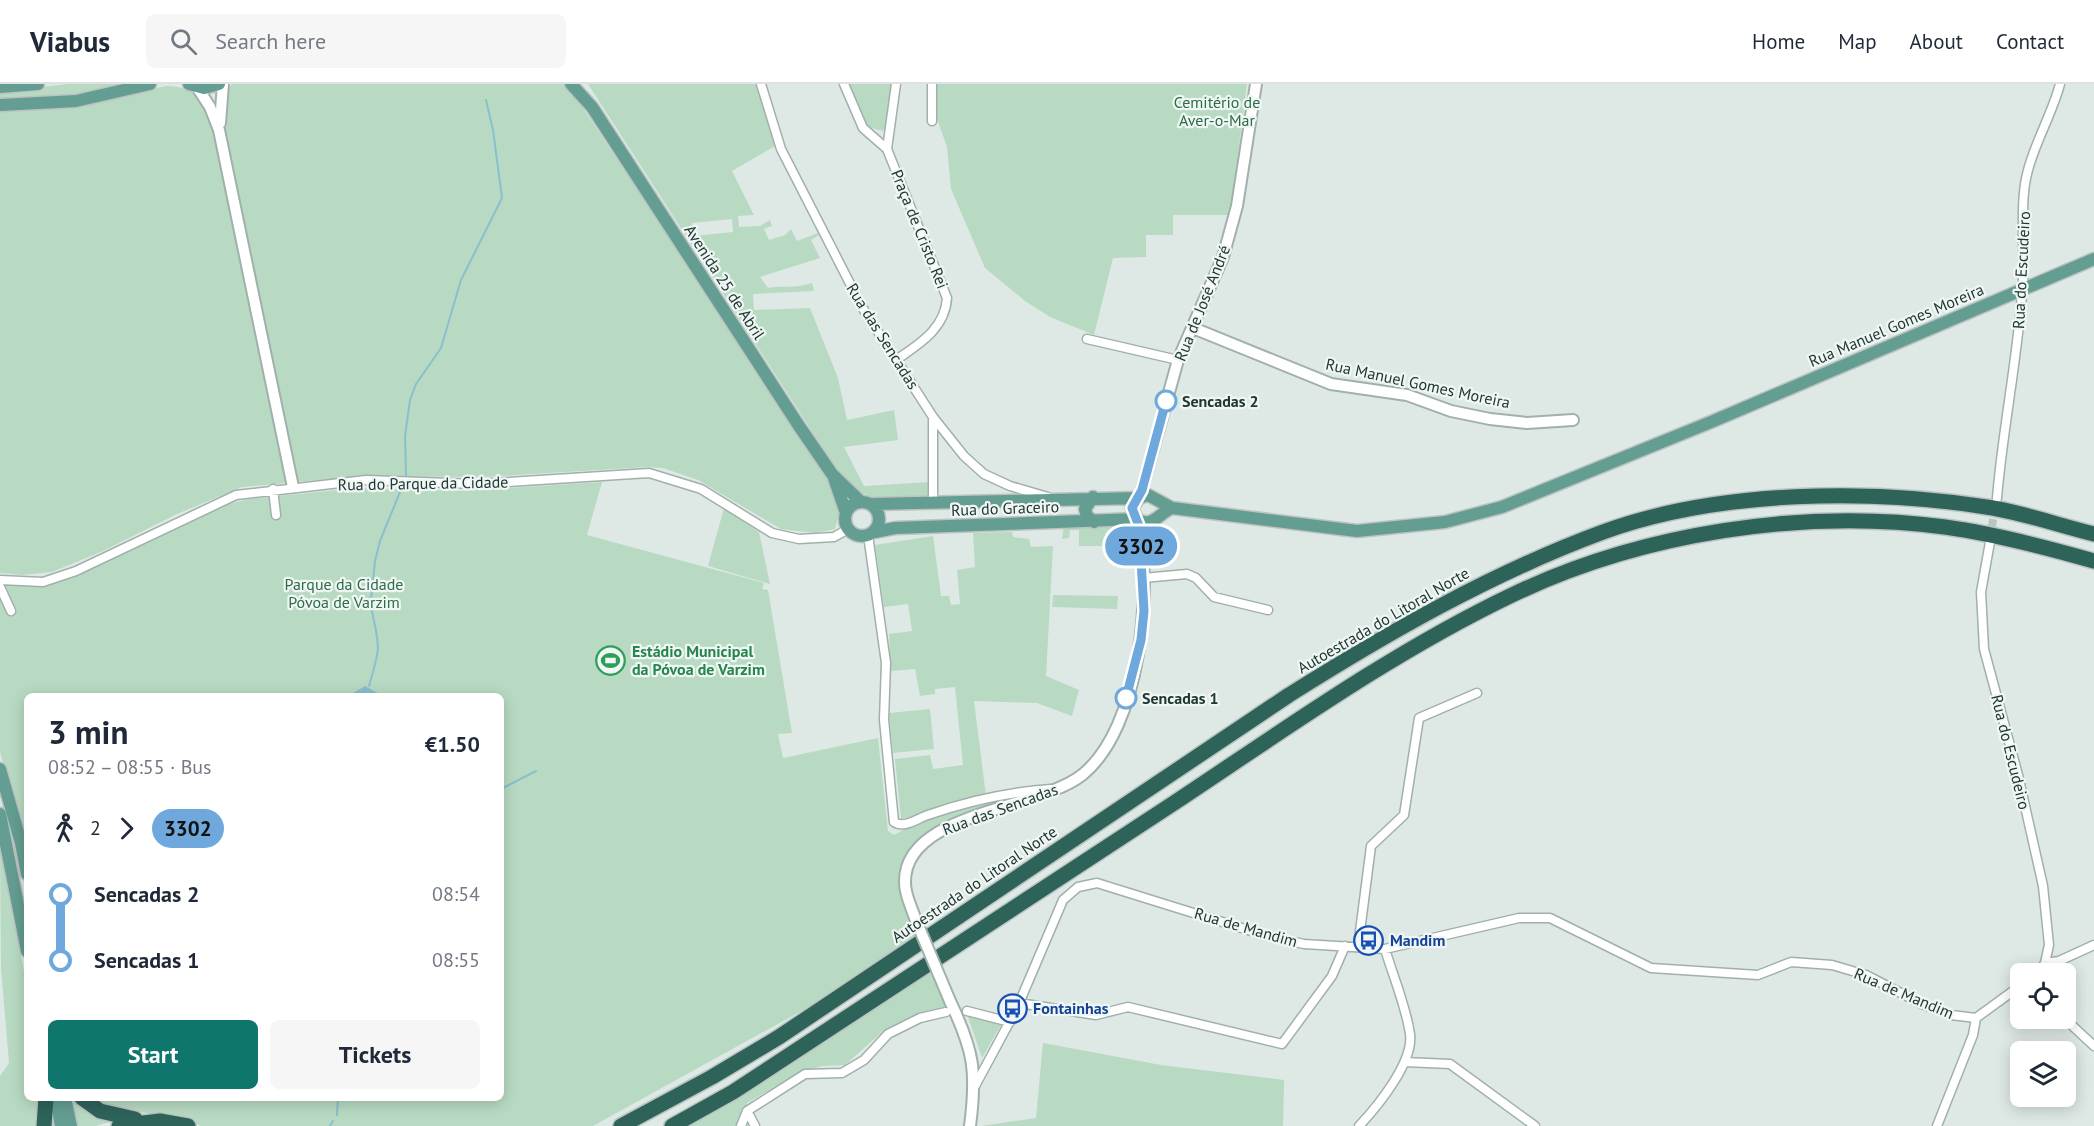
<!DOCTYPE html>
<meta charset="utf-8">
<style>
body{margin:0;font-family:"PT Sans",sans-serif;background:#f6f6f7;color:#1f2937;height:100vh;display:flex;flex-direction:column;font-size:22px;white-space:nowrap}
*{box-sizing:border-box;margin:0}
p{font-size:20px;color:#747a83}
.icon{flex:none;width:33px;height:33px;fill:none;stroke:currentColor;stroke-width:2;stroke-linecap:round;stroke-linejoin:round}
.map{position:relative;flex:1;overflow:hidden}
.drawer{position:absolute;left:24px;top:609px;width:480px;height:408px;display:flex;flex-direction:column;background:#fff;border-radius:9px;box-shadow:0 3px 15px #0003}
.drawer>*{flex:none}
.badge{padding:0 12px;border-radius:20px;font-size:21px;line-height:39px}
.fabs{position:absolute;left:2010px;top:879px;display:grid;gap:12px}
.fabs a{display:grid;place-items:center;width:66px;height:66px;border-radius:9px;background:#fff;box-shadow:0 3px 15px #0003;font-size:30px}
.map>.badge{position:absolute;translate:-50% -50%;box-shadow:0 0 0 3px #fff}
.legs{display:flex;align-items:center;gap:9px;height:66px;padding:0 24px;font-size:20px}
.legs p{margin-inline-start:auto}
.head{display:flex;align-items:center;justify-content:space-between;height:102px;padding:0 24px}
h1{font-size:33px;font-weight:800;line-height:45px}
.primary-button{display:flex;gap:12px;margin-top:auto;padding:12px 24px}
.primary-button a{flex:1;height:69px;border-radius:9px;background:#0f766e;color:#fff;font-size:24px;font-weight:800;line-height:69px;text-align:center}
.primary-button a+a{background:#f6f6f7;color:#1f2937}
ul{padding:0 24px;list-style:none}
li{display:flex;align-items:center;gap:21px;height:66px;font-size:22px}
li i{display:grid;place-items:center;width:9px;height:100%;margin:0 8px;background:currentColor}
li i::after{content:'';width:15px;height:15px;margin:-8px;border:4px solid;border-radius:50%;background:#fff}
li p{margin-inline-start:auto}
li:first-child i{background:linear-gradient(#0000 50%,currentColor 0)}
li:last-child i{background:linear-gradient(currentColor 50%,#0000 0)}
header{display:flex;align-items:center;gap:36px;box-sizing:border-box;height:84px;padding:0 30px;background:#fff;border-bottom:2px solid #e0e1e3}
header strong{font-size:28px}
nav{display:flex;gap:33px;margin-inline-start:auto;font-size:21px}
.search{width:420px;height:54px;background:#f6f6f7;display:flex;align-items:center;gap:15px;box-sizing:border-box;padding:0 21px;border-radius:9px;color:#747a83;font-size:22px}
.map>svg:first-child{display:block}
.green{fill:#b8dac2;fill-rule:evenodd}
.water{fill:#88c0cd}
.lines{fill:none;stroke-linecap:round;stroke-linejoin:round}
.stream{stroke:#88c0cd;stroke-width:2}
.minor-tunnel{stroke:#b8c6c1;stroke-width:8;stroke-dasharray:8 4;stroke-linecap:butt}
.minor-casing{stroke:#a1b0ac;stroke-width:11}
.tertiary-casing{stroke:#a1b0ac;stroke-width:14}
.primary-casing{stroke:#bcc3c2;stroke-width:15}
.motorway-casing{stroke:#bcc3c2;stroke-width:18}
.minor{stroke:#fff;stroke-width:8}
.tertiary{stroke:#fff;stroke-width:10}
.primary{stroke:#649d91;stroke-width:12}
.motorway{stroke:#2e635a;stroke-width:15}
.tertiary-bridge-casing{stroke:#a1b0ac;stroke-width:14;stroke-linecap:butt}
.tertiary-bridge{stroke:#fff;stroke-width:10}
.line-1-casing{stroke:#fff;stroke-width:14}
.line-1{stroke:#6fa8dc;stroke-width:9}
.stop-1-dot{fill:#fff;stroke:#6fa8dc;stroke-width:3}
.labels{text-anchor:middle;stroke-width:4.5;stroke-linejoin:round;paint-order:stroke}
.park-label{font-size:16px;fill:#2c6d48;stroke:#eff6f3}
.street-label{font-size:16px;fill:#203833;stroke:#eff6f3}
.stop-label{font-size:16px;font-weight:bold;fill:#203833;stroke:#eff6f3;text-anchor:start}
.leisure-label{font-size:16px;font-weight:bold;fill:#27864d;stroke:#eff6f3;text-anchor:start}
.transit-label{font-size:16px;font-weight:bold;fill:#164399;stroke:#eff6f3;text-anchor:start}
</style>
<header>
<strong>Viabus</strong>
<div class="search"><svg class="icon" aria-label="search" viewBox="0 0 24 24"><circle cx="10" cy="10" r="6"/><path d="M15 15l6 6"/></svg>Search here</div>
<nav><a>Home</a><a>Map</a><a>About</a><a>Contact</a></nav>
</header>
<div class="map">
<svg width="2094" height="1042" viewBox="0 0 2094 1042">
<rect width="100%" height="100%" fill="#dee9e5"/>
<path class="green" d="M68,0H128L75,12L0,17V8Z
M232,0H567L828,393L841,422L835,445L815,449L781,445L698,396L663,384L647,383L485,393L369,392L295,398L224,39L227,6Z
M588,0H757L775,62L732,87L754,131L738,132L739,143L760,142L770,136L772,142L764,145L769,156L785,151L791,145L797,157L818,149L819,151L811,156L820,174L760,193L768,204C783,201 793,205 812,199L814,207L753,210L754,226L810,224L838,294L847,336L894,326L898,356L844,363L864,402L929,398L928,416C893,416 876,420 846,400ZM732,135L733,148L694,152L692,139Z
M849,0H893L889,38L883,47L868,43L857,22Z
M936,0H1247L1230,131H1173V151H1146V173L1113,174L1094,251L1050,233L1025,217L985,184L951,105L947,63L936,32Z
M166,2C196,2 204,18 213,42L288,399L242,403L177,430L103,467L52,488L22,491L0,489V26L76,22Z
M602,398L587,451L764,499L762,505L768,506L792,649L778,650L783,674L878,654L888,747L894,751L920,737L943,730L1023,711C979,727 896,739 899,800C900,818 909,836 915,852L814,920L593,1042H201L179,1033L107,1024L91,1014H501V612H27V761L0,668V500L38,502L58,498L224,421L249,415L358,404L461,407Z
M724,424L759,448L770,500L708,482Z
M1064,442L1130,443L1136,449L1137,462H1079V446H1070L1069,454L1062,455Z
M1012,448L1013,453L1029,455L1031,463L1053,462L1046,592L1079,606L1072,632L1037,619L974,617L986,712L901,735L895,675L930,671L933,685L963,681L955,603L935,605V610L920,612L915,585L891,587L889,550L912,547L908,520L884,523L875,461L933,452L941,512H949L951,521L960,520L957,486L975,483L973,449Z
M1053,511L1118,512L1117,525L1052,523Z
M930,625L934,665L893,669L889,629Z
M0,765L27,903V1014H41L40,1042H0V992L9,979L1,883Z
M931,888L950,923L927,927L882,948L845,981L822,982L795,991L747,1019L738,1042H673Z
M967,930L1002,939L982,974Z
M1043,959L1161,981L1284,996L1283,1042H981L1036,1034Z
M72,1014H76L114,1037L95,1042H77Z"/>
<path class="water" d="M365,602L383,612H348Z"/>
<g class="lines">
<path class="stream" d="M406,391L405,352L410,316L416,300L441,264L461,196L502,114L493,46L486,16
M371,515L375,477L380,457L400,408
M369,602C381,562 380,564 371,523
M501,705L536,687
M337,1031L338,1014
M330,1042L333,1037"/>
<path class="minor-tunnel" d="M1990,455L1995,423"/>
<defs>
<path id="minor" d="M761,0L781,65L862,223L933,333L964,372L984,390L1010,402L1048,413
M844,0L863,44L887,65
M896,0L887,65L947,214C945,245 919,260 896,276
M932,37V0
M1087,255L1178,276
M273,405L276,431
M1997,414C2003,341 2019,269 2023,195C2025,162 2019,117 2028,86C2036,56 2052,30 2060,0
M933,419V333
M868,451L886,579L884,636L894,738C904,745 918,734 928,731C968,717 1009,708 1051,705
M1990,458L1981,508L1984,565L2018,691L2043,802L2049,861L2045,879L2038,890
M1143,494L1187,490L1196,494L1214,513L1268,526
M0,496L43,498L76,487L236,411L366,396L477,400L649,389L701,405L772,449L799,455L834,453L848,445
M0,503L11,527
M1358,863L1371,762L1404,731L1419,634L1477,609
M2045,879L2059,877L2094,861
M1019,919L1096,931L1128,923L1282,960L1332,892L1345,862
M967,927L1010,938
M1976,934L2020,902
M2064,934L2094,962
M1405,978L1450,980L1535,1042
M975,1002L1017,924L1063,816L1078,803L1097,799L1264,851L1304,860L1385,865L1519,834H1550L1651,884L1758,891L1791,878L1832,881L1866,891L1922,920L1951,931L1976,934
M747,1027L755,1042
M741,1042L747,1027L805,990L842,989L864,976L888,950L920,934L946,928
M1359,1042C1377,1023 1414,978 1410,950C1406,922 1393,892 1385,865
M1937,1042L1973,951L1976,934"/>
<path id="tertiary" d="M197,3L210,23L219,46L293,403
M220,39L223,0
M1193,244L1331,300L1407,311L1451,327L1490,335L1527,339L1573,336
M1140,413L1178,276L1223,173L1237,122L1256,0
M915,834C911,822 905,811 905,799C903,728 1038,726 1082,691C1141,644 1153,505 1138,437
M950,917C974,967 977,988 970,1042"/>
<path id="primary" d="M189,0L204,4L219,0
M571,0L592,23L799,342L832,390L860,417
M0,3L38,0
M0,21L76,17L150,0
M834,394L846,429
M1093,413L1085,425L1087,432L1094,438
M845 435a17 17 0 1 1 34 0a17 17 0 1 1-34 0Z
M872,420L1139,414
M1172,424C1159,429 1152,445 1137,435L1132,424L1139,414L1148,411L1172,424L1357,447L1445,438L1502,423L1711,338L2094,175
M875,448L895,444L1137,435
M0,685L21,759L27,790
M0,730L27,867
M56,1014L61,1042
M65,1014L71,1042"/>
<path id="motorway" d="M82,1014L100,1027L135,1035
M44,1042L46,1014
M119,1042L160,1037L188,1042
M621,1042L712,993L779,953L1289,611C1389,548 1492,489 1603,448C1718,406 1872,404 1993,424C2027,430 2061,442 2094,450
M672,1042L733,1008C880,912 1027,816 1174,719C1284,646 1393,568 1512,511C1641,449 1803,424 1945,443C1996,450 2045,463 2094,477"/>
</defs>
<use href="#minor" class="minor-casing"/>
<use href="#tertiary" class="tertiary-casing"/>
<use href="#primary" class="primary-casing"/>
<use href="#motorway" class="motorway-casing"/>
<use href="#minor" class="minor"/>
<use href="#tertiary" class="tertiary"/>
<use href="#primary" class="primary"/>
<use href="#motorway" class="motorway"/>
<defs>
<path id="tertiary-bridge" d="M915,834L950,917"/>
</defs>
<use href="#tertiary-bridge" class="tertiary-bridge-casing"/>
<use href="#tertiary-bridge" class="tertiary-bridge"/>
</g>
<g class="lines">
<defs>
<path id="line-1" d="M1126,614L1141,556L1144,527L1139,442L1132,424L1142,406L1166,317"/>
</defs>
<use href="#line-1" class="line-1-casing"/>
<use href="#line-1" class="line-1"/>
</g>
<defs>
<symbol id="stadium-ring" viewBox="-11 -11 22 22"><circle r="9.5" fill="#eff6f3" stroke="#2e9e5b" stroke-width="1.5"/><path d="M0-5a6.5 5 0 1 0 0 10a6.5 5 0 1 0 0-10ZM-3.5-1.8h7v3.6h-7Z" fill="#2e9e5b"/></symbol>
<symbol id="bus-ring" viewBox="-11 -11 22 22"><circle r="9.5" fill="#eff6f3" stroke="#1a4fb4" stroke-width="1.5"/><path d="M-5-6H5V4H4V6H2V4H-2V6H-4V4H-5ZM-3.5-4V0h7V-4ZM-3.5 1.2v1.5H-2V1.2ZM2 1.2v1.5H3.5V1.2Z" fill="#1a4fb4"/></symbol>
</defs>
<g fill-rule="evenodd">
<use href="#stadium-ring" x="594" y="560" width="33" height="33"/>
<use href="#bus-ring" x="1352" y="840" width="33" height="33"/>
<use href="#bus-ring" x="996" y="908" width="33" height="33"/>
</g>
<g class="stop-1-dot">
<circle cx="1166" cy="317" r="10"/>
<circle cx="1126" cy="614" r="10"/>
</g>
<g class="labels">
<g class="park-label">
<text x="1217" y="24">Cemitério de<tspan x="1217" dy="18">Aver-o-Mar</tspan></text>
<text x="344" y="506">Parque da Cidade<tspan x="344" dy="18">Póvoa de Varzim</tspan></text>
</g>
<g class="street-label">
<text transform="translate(920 145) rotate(68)" y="6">Praça de Cristo Rei</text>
<text transform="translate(2021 186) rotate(-87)" y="6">Rua do Escudeiro</text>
<text transform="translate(725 198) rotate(57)" y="6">Avenida 25 de Abril</text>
<text transform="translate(1202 219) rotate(-68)" y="6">Rua de José André</text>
<text transform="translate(1896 241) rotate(-23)" y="6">Rua Manuel Gomes Moreira</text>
<text transform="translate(883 252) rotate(58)" y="6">Rua das Sencadas</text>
<text transform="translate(1418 299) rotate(12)" y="6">Rua Manuel Gomes Moreira</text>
<text transform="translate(423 399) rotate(-1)" y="6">Rua do Parque da Cidade</text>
<text transform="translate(1005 424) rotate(-2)" y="6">Rua do Graceiro</text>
<text transform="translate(1383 536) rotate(-30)" y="6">Autoestrada do Litoral Norte</text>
<text transform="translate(2011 668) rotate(76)" y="6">Rua do Escudeiro</text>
<text transform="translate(1000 725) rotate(-20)" y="6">Rua das Sencadas</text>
<text transform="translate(974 800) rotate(-34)" y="6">Autoestrada do Litoral Norte</text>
<text transform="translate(1246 843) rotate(16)" y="6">Rua de Mandim</text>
<text transform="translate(1904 909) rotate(23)" y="6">Rua de Mandim</text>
</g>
<g class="stop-label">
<text x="1182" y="323">Sencadas 2</text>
<text x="1142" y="620">Sencadas 1</text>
</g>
<g class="leisure-label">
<text x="632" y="573">Estádio Municipal<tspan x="632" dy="18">da Póvoa de Varzim</tspan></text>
</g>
<g class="transit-label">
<text x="1390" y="862">Mandim</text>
<text x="1033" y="930">Fontainhas</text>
</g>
</g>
</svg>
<div class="fabs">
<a><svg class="icon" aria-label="locate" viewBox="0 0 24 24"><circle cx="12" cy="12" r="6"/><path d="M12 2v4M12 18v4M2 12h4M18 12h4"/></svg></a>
<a><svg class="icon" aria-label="layers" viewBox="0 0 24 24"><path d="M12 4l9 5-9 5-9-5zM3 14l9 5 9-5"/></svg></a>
</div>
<b class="badge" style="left:1141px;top:462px;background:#6fa8dc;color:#111">3302</b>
<section class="drawer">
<div class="head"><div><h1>3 min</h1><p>08:52 – 08:55 · Bus</p></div><b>€1.50</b></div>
<div class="legs"><svg class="icon" aria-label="walk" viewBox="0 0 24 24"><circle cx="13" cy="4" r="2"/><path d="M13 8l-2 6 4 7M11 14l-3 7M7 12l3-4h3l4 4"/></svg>2<svg class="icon" aria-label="forward" viewBox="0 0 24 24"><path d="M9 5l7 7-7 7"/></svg><b class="badge" style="background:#6fa8dc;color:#111">3302</b></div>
<ul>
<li><i style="color:#6fa8dc"></i><b>Sencadas 2</b><p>08:54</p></li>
<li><i style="color:#6fa8dc"></i><b>Sencadas 1</b><p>08:55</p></li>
</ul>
<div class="primary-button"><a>Start</a><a>Tickets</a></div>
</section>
</div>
